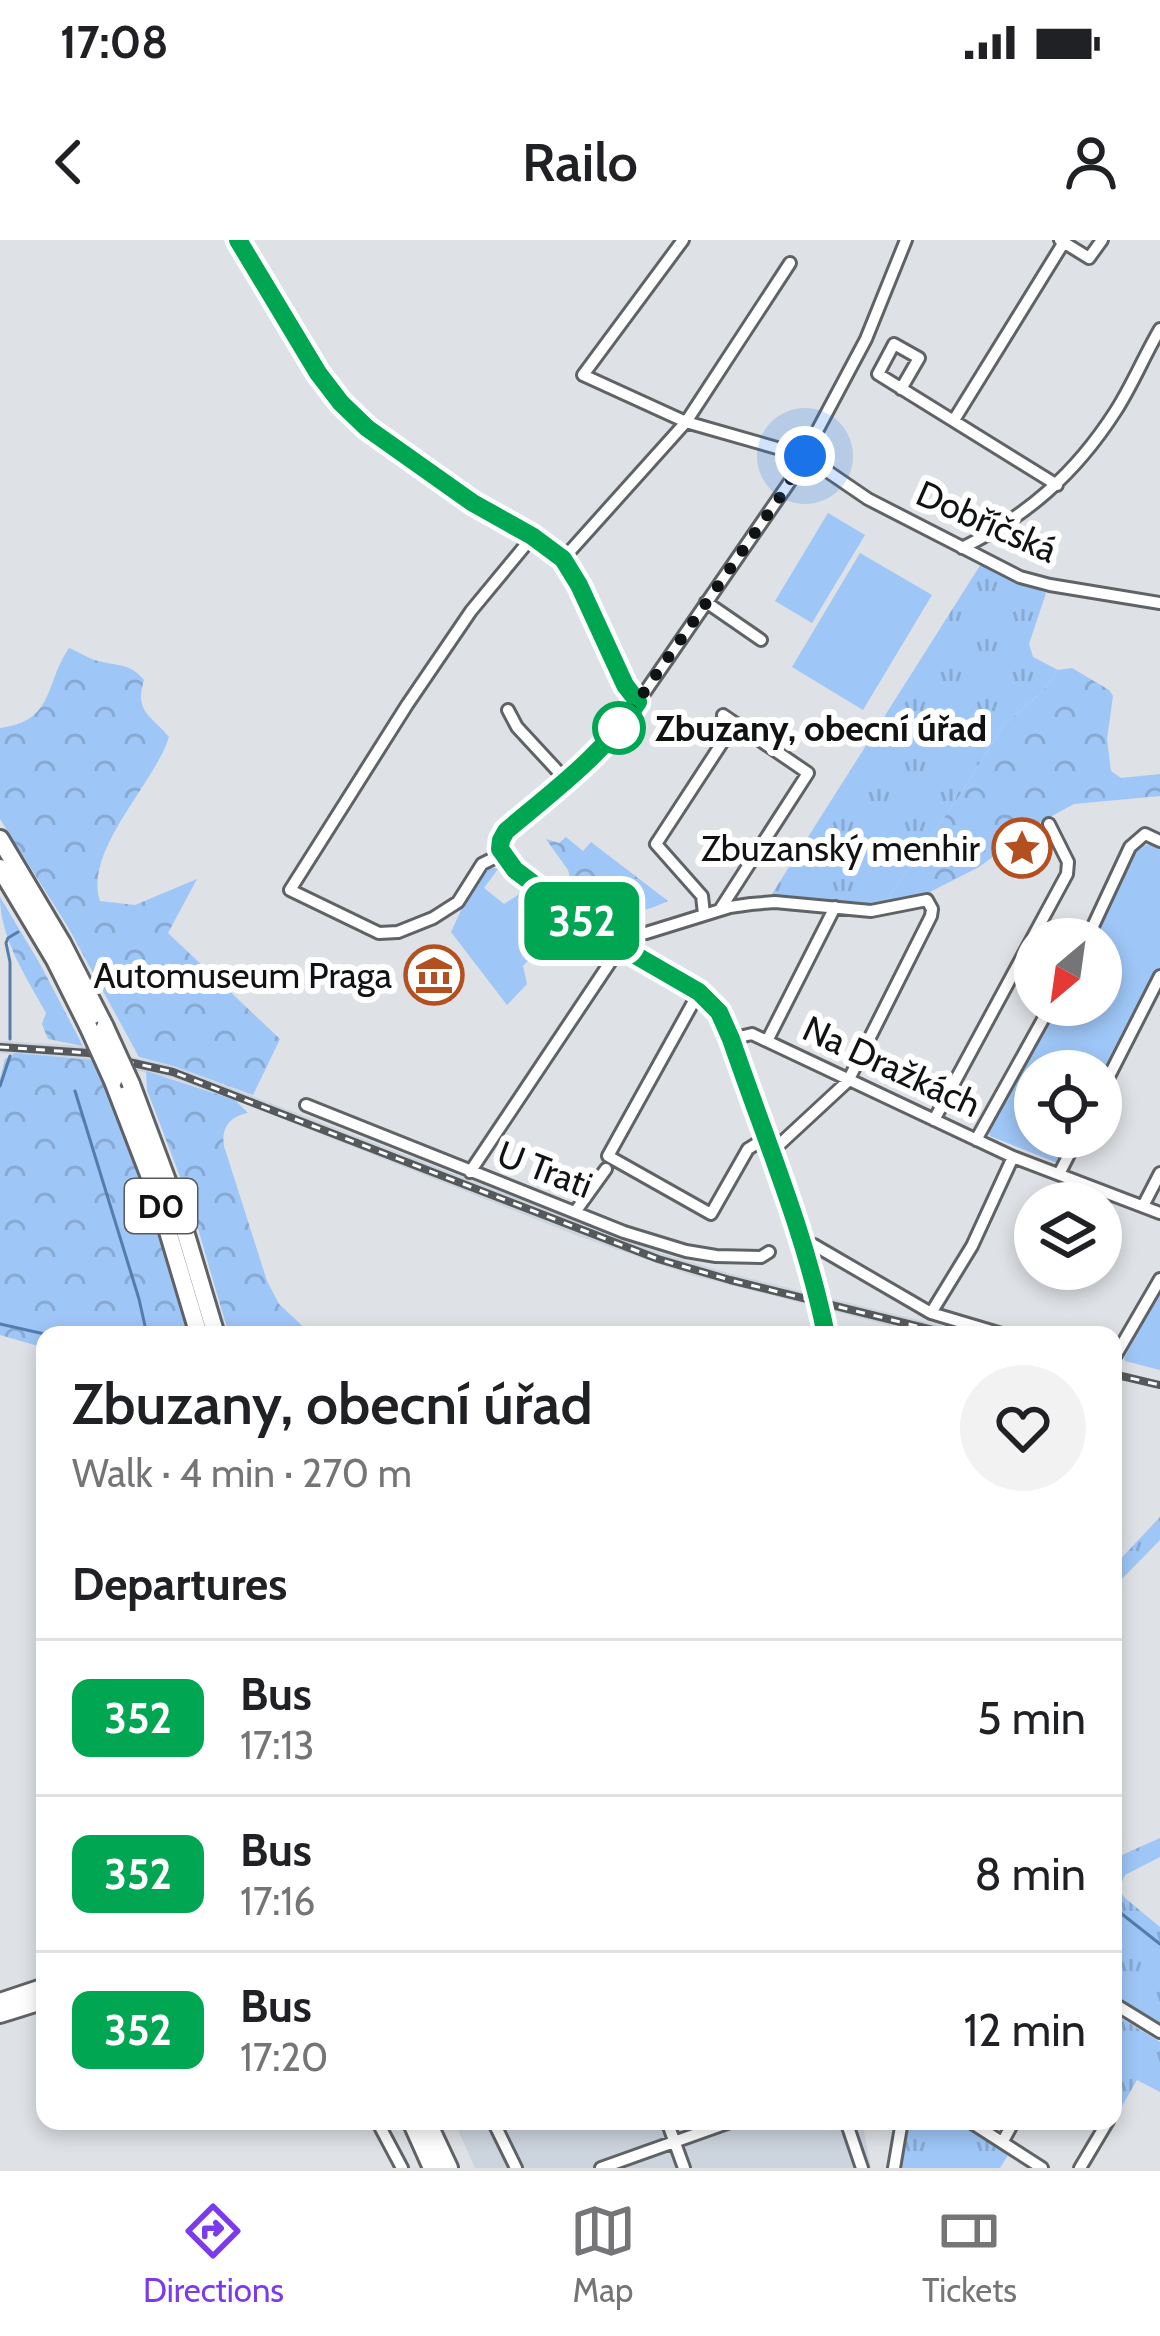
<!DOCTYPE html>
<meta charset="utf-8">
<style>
body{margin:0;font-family:Cabin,sans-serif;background:#f2f2f2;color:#202124;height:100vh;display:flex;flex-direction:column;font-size:45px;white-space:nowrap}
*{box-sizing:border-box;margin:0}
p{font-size:39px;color:#757577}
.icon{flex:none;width:66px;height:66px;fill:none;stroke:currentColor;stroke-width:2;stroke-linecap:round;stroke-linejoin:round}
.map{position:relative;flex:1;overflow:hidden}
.drawer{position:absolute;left:36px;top:1086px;width:1086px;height:804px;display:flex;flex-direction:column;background:#fff;border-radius:24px;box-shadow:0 6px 18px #0003}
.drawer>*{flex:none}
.badge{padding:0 24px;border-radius:18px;font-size:42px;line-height:78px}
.needle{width:78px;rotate:209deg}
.fabs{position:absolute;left:1014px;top:678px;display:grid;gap:24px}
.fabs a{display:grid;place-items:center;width:108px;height:108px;border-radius:50%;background:#fff;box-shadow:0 6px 18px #0003;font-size:60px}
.you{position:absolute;width:60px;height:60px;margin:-30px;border:9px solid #fff;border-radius:50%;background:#1a73e8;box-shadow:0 0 0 18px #1a73e833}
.map>.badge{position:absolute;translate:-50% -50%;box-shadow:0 0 0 6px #fff}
h2{padding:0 36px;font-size:45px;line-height:108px}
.round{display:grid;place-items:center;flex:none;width:126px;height:126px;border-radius:63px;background:#f2f2f2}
.head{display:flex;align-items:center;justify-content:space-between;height:204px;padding:0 36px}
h1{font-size:57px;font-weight:600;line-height:90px}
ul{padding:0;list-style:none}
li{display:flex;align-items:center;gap:36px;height:156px;padding:0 36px;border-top:3px solid #e0e0e0}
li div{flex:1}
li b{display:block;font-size:45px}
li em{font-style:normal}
li .badge{min-width:132px;font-weight:700;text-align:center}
.status{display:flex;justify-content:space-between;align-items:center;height:84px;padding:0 60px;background:#fff;direction:ltr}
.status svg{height:33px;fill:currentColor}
header{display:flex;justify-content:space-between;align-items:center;height:156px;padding:0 36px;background:#fff;font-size:54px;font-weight:600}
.tab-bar{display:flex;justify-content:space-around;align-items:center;height:168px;border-top:3px solid #e0e0e0;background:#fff;font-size:33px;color:#757577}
.tab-bar a{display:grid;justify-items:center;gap:6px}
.tab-bar .current{color:#7c3aed}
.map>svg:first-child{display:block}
.built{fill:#ccd4de}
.grass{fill:url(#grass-tufts)}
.forest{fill:url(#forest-crowns)}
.green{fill:#9ec6f6}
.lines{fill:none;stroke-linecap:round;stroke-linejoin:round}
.stream{stroke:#547dac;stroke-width:3}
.minor-casing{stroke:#606366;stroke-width:16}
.major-casing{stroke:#606366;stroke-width:20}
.highway-casing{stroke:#606366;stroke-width:22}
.minor{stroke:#fff;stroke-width:10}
.major{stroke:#fff;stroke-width:14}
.highway{stroke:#fff;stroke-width:16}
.rail-casing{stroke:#56595b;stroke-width:8}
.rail{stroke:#fff;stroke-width:3;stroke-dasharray:9;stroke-linecap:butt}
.highway-bridge-casing{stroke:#606366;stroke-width:22;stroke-linecap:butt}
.highway-bridge{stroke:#fff;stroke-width:16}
.line-casing{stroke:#fff;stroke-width:27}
.line{stroke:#00a651;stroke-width:18}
.walk{stroke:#101213;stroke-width:12;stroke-dasharray:0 21.6}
.stop-dot{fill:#fff;stroke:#00a651;stroke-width:6}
.labels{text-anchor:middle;stroke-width:12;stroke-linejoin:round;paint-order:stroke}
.shield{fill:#fff;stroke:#58595a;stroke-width:3}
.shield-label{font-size:33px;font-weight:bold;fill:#101213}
.street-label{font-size:36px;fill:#101213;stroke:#fff}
.stop-label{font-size:36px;font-weight:bold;fill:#101213;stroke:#fff;text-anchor:start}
.poi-label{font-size:36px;fill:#101213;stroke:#fff;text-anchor:end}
</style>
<div class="status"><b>17:08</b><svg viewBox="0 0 49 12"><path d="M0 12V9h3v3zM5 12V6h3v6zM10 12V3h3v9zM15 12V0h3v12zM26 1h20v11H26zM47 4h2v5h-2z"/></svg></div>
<header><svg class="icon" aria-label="back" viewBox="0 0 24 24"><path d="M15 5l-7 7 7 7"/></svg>Railo<svg class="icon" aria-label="person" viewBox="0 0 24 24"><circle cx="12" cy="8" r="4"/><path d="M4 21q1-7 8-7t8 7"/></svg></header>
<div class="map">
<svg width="1160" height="1928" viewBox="0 0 1160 1928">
<defs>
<pattern id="grass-tufts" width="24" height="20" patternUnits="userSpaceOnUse" patternTransform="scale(3)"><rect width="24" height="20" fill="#9ec6f6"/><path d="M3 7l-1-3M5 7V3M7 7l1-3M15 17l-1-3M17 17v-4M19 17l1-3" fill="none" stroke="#87a9d2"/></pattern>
<pattern id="forest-crowns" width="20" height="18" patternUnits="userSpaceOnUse" patternTransform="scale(3)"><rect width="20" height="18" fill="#9ec6f6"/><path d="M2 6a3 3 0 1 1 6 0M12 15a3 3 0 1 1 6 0" fill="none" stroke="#87a9d2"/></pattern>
</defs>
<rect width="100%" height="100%" fill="#dee1e5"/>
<path class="built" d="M0,801L81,806L174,826L660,1013L732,1034L979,1095H927L691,1035L578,996L235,860L171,838L79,818L0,813Z
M454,1881H862L871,1928H475Z"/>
<path class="grass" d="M981,324L1046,353L1029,404L1033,417L1058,430L1043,451L1003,486L958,558L885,662L874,667L770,657Z
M1160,1277V1300L1113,1348V1327Z
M1160,1598V1617L1125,1635L1119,1649L1125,1658L1160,1687V1788L1113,1760V1619Z
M1113,1773L1160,1802V1852L1137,1840L1118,1873L1113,1870Z
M908,1881H956L1010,1912L1000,1928H899Z"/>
<path class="forest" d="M69,408C79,412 87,418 98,421C117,426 130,423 144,440C134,472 151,475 169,497C155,543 83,611 100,661L135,665L197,639L168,693L280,799L253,855L174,826L139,817L68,687L0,579V488C55,481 44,445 69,408Z
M1072,428L1109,450L1113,456L1107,499L1111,531L1121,538L1160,534V556L1074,564L1039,583L979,627L928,653L885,662L958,558L1003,486L1043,451L1058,430Z
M566,597L583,611L591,602L668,661C638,675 620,676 587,670L576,658L568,630L546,599L559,603Z
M0,657L40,724L83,806L48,799L42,784L46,773C26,737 0,698 0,657Z
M15,813L93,820L151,951L190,1095H45V1108L0,1095V839L5,819Z
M146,831L235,860L248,873C230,876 221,888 224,906L267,1041L279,1064L312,1095H229L192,968L147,850Z"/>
<path class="green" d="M828,273L865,295L812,383L775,361Z
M860,313L932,355L863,470L792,427Z
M1151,604L1160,606V727L1101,842V831H1035V897H1073L1060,921L1055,922L990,896L989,891L1058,765H1101V699H1094L1134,614L1142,606Z
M489,627L498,629L484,648L504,664L524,651L573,685C555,699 538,709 523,726L527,744L507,765L451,692L463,666Z
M1160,1050V1130L1125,1121L1124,1118Z"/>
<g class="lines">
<path class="stream" d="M10,799V722L6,703L8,698L18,692
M0,846L10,816
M75,851L139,1059L147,1095
M0,1084L49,1095
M1113,1667L1160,1704"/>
<defs>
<path id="minor" d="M238,0L318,133L341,163L367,188L473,263L533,296L563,319L579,345L625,444L638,462
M683,0L583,135L686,182L805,216L868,259L1020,337L1050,345L1160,363
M1060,0L1089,18L1102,0
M901,149L919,118L894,104L878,134L1057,245
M954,180L1064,2
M962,308C1027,276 1075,234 1115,172C1132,146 1144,116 1160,89
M563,319L686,182L790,23
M706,362L761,400
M508,470L517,487L566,540
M502,614L501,600L506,591L600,509L625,481L791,240L866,99L906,0
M502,614L482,624L458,662L433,678L398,692L379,693L290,650L407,465L471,371L533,296
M502,614L515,630L589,687L699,752L719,772L802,1006L819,1062L826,1095
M721,668L808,533L723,475
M704,674L702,656L656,604L735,483
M604,697L646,693L730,667L751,664L775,662L871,671L927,660L932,669L931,676L848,841L780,904L775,907L756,904L748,909L711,974L608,916L699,752
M1087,699L1130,607L1145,594L1160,601
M731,799L752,794L1013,917L1160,973
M767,801L835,667
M1101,852L1160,736
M306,865L624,992L686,1011L716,1016L761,1017L769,1012
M934,880L1067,634L1068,622L1049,584
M976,900L1051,765
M470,932L621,706
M1059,934L1078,897
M1143,966L1160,933
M575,972L606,929
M802,1006L814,1005L931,1073L1005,1095
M931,1073L972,1006L1013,917
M1113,1120L1160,1039
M1113,1763L1160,1792
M377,1881L402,1928
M493,1881L516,1928
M667,1881L684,1928
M846,1881L862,1928
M969,1881L1042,1928
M1003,1901L1014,1881
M601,1928L733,1881
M894,1928L902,1881
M1080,1928L1108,1881"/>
<path id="major" d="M0,1761L45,1746
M0,1775L45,1761"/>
<path id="highway" d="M0,599L62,703L105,787
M0,628L55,720L88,786
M113,841L158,958L199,1095
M131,844L181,978L216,1095
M411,1881L432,1928
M427,1881L449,1928"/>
</defs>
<use href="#minor" class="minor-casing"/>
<use href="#major" class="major-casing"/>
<use href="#highway" class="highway-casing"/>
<use href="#minor" class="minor"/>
<use href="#major" class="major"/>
<use href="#highway" class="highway"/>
<defs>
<path id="rail" d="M0,807L89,813L173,832L658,1019L730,1040L953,1095
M1113,1134L1160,1145"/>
</defs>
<use href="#rail" class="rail-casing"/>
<use href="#rail" class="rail"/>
<defs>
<path id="highway-bridge" d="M88,786L113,841
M105,787L131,844"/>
</defs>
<use href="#highway-bridge" class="highway-bridge-casing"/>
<use href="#highway-bridge" class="highway-bridge"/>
</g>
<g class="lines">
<defs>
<path id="line" d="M238,0L318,133L341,163L367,188L473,263L532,296L563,319L579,345L625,445L638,462C604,514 552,552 506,591L501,600L500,609L515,630L604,697L699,752L719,772L731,799C764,896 806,994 826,1095"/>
</defs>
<use href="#line" class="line-casing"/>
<use href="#line" class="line"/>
<path class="walk" d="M619,488L780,257L805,216"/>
</g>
<defs>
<symbol id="sight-ring" viewBox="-11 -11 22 22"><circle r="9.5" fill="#fff" stroke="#b44f20" stroke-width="1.5"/><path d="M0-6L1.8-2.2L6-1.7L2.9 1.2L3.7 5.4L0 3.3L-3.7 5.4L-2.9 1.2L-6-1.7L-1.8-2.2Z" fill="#b44f20"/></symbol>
<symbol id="museum-ring" viewBox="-11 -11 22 22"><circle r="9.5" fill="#fff" stroke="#b44f20" stroke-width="1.5"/><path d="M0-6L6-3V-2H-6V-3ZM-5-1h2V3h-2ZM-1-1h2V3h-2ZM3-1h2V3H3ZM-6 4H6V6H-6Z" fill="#b44f20"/></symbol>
</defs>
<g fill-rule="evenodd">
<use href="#sight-ring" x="989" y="575" width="66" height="66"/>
<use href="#museum-ring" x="401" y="702" width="66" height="66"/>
</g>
<circle class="stop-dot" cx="619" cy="488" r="24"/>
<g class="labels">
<rect class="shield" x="125" y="939" width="72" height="54" rx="9"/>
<g class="shield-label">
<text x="161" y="978">D0</text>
</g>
<g class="street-label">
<text transform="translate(987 281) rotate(24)" y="13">Dobříčská</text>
<text transform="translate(892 826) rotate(25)" y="13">Na Dražkách</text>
<text transform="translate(545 929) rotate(21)" y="13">U Trati</text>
</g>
<g class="stop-label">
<text x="655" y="501">Zbuzany, obecní úřad</text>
</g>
<g class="poi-label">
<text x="980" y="621">Zbuzanský menhir</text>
<text x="392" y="748">Automuseum Praga</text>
</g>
</g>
</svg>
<div class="fabs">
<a><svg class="needle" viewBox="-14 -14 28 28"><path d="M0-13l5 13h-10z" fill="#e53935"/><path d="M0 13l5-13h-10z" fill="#757577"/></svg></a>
<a><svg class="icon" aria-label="locate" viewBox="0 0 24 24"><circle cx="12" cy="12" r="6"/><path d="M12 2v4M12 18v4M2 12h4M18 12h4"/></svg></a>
<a><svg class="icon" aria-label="layers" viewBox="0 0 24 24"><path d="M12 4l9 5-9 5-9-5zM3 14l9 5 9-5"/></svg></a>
</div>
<div class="you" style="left:805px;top:216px"></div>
<b class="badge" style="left:582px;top:681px;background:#00a651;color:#fff">352</b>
<section class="drawer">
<div class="head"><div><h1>Zbuzany, obecní úřad</h1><p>Walk · 4 min · 270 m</p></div><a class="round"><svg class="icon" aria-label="heart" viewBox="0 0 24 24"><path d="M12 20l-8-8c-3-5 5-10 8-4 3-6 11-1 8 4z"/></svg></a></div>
<h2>Departures</h2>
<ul>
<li><span class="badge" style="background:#00a651;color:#fff">352</span><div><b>Bus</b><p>17:13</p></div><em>5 min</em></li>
<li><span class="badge" style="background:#00a651;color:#fff">352</span><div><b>Bus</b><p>17:16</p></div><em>8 min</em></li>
<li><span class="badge" style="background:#00a651;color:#fff">352</span><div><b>Bus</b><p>17:20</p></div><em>12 min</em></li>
</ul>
</section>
</div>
<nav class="tab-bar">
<a class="current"><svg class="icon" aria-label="directions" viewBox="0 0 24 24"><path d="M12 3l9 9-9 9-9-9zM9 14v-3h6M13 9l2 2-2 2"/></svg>Directions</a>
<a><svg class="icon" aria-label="map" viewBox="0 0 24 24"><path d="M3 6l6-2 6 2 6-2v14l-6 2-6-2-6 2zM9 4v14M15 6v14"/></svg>Map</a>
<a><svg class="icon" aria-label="tickets" viewBox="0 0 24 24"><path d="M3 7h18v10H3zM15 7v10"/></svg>Tickets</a>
</nav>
